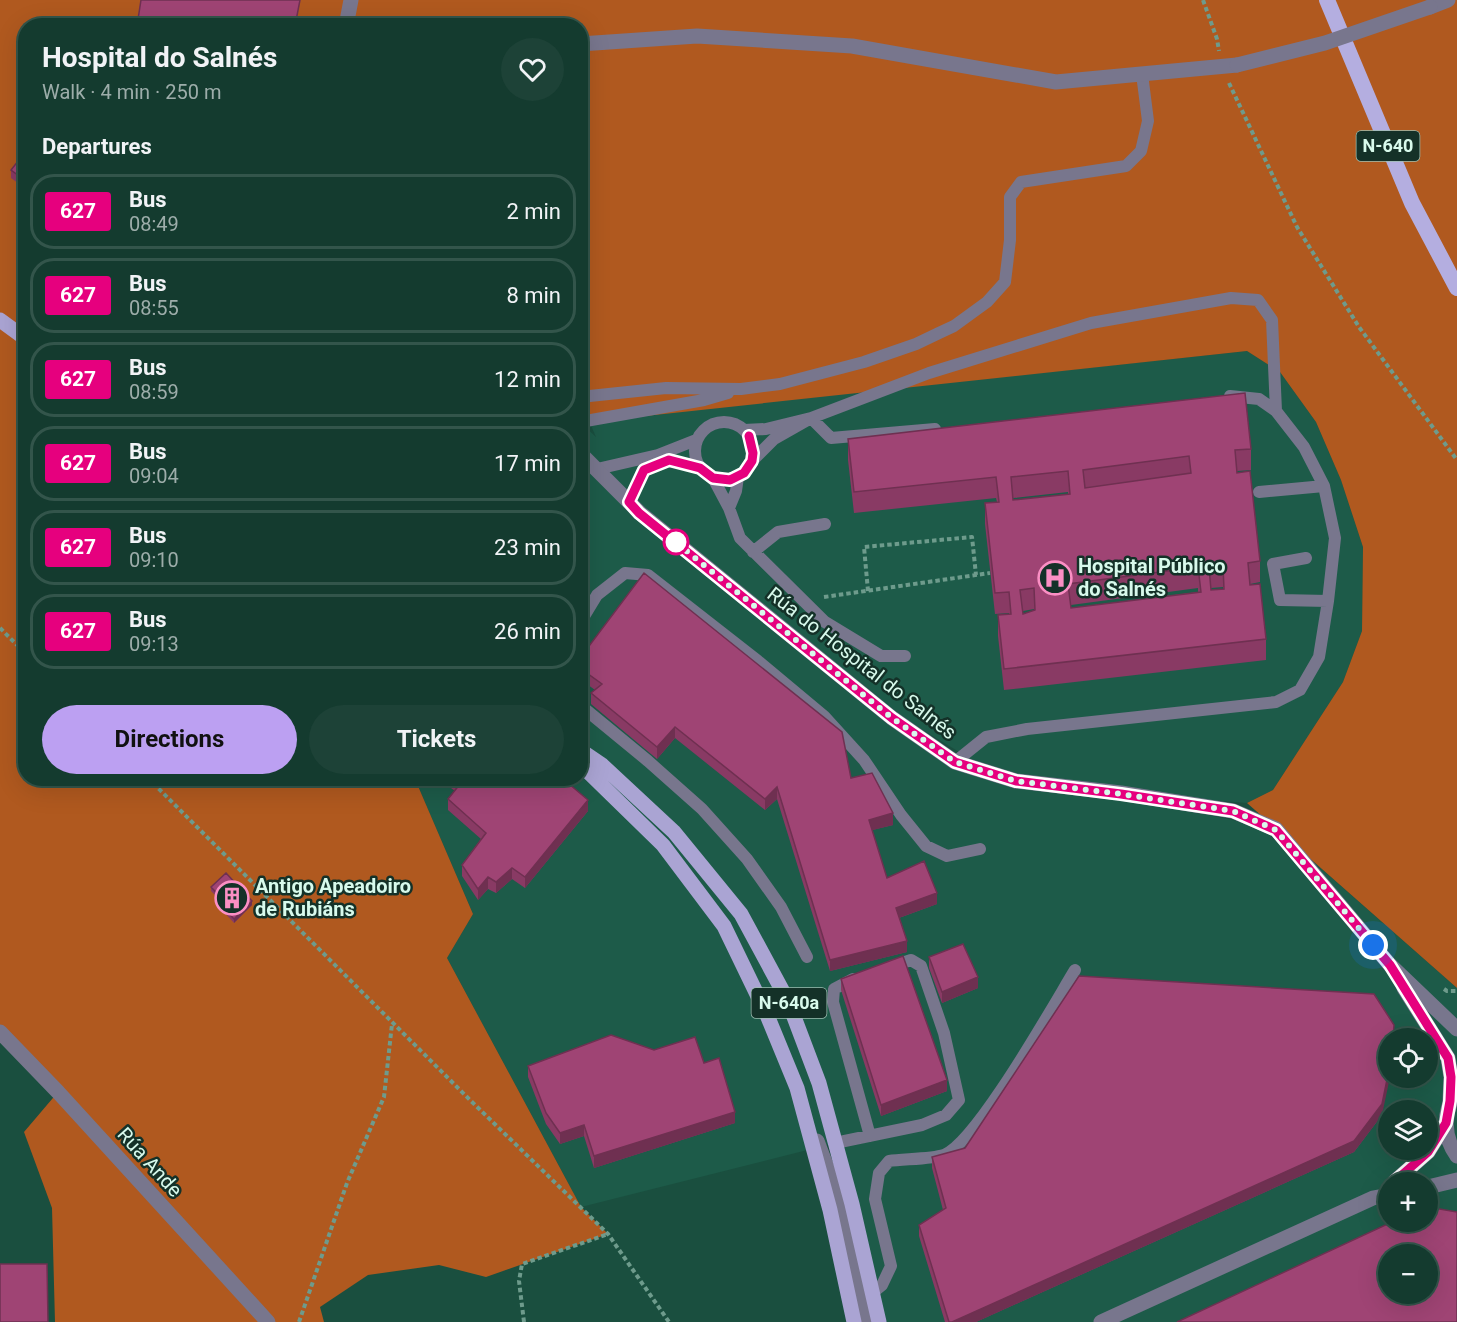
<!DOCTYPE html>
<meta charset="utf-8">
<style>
body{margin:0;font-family:Roboto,sans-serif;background:#1d4237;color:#f1f3f6;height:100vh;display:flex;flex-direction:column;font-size:22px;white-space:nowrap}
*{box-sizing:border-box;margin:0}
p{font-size:20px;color:#9dadaa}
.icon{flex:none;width:33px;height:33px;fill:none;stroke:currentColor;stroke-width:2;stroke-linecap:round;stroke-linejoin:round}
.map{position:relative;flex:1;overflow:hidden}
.panel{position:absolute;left:18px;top:18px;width:570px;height:768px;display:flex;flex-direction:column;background:#143b2f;border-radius:24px;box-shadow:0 6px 24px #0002,0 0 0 2px #33554b}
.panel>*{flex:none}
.badge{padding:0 12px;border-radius:4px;font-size:21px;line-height:39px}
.tools{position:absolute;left:1378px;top:1028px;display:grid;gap:12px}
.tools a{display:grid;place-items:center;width:60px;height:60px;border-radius:50%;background:#143b2f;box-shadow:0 6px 24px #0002,0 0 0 2px #33554b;font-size:30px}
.you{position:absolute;width:30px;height:30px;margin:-15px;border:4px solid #fff;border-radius:50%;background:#1a73e8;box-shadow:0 0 0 9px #1a73e833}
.map>.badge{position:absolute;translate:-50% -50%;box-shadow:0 0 0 3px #fff}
h2{padding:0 24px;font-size:22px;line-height:54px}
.round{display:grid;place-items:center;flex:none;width:63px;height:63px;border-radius:32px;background:#1d4237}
.summary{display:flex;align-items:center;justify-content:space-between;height:102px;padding:0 24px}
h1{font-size:28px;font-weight:700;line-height:45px}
.action{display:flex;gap:12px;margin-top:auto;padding:12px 24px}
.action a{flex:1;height:69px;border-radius:36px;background:#bca0f2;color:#111;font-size:24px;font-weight:700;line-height:69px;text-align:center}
.action a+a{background:#1d4237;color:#f1f3f6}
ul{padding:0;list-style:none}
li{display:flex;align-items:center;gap:18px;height:75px;margin:0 12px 9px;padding:0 12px;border:3px solid #33554b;border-radius:24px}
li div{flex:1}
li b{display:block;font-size:22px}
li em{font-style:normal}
li .badge{min-width:66px;font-weight:700;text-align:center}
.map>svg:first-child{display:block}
.built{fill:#1d5b49;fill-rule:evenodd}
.forest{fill:#b0591f}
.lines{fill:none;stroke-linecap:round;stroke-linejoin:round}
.path{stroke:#6e9b8c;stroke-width:4;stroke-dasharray:4.5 3;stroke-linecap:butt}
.service{stroke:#78768d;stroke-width:12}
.minor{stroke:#78768d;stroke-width:15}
.primary{stroke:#aaa4d3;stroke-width:15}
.trunk{stroke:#b4aee0;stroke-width:16}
.minor-bridge{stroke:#78768d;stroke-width:15}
.wall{fill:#893a64;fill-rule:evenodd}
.shaded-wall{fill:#6f3051}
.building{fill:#9f4474;stroke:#6f3051;stroke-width:1.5;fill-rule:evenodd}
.line-casing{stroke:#fff;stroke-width:14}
.line{stroke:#e6007e;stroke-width:9}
.walk{stroke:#d8faec;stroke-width:6;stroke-dasharray:0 10.8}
.stop-dot{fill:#fff;stroke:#e6007e;stroke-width:3}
.labels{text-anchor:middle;stroke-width:5;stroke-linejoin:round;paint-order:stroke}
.shield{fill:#143128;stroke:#9dbeb1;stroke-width:1.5}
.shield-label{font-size:18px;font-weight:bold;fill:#d8faec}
.poi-label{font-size:20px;font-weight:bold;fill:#d8faec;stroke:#143128;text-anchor:start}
.street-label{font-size:20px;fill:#d8faec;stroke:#143128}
</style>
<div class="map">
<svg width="1457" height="1322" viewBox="0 0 1457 1322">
<rect width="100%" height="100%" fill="#1a4f3f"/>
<path class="built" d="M1247,351L1280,372L1316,422L1341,480L1363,547L1362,631L1343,682L1273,790L1247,803L1093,791L1276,829L1457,988V1322H878L835,1143L581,1207L447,958L473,914L415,779L580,778L581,423L596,437L589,421ZM915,726H916L986,768L955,762ZM1389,1038H1428V1077H1389ZM1389,1110H1428V1149H1389ZM1389,1182H1428V1221H1389ZM1389,1254H1428V1293H1389Z"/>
<path class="forest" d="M0,0H1457V988L1247,803L1273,790L1343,682L1362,631L1363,547L1341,480L1316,422L1280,372L1247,351L580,423V26H26V778L415,779L473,914L447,958L581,1207L608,1234L486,1277L439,1265L368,1275L320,1307L324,1322H55L52,1208L24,1132L58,1092L0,1032Z"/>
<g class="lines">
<path class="path" d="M1203,0L1217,39L1219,51
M1229,83L1297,227L1359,327L1457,460
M868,591L864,547L972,537L976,575
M824,597L990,573
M0,628L26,654
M148,778L470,1100L608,1234L669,1322
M1444,989L1447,991H1457
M299,1322L347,1183L384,1097L392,1024
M524,1322L519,1281L522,1264L608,1234"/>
<path class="service" d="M580,397L666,388L741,389L780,384L864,362L916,344L939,333L954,326L987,302L1005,282L1010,240V197L1021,182L1126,166L1141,151L1148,121L1142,74
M695 451a29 29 0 1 1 58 0a29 29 0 1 1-58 0Z
M580,422L704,400L728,393
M935,429L831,438L811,418L929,373L1091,323L1231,298L1258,300L1272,320L1276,411
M744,430L766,429L811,418L774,439L752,461
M597,469L658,455L696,440
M713,478L729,508L740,538L825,622L881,656H905
M1259,492L1324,486
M629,502L644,469L669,460L700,468
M729,508L736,491L738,477
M753,552L778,532L825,524
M1306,558L1273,564L1280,600L1328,601
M580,623L597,595L625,573L648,575L758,661L824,716L864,760L901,815L926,846L947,856L980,849
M580,705L648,761L702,809L747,859L781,907L807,957
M955,762L986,737L1027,729L1276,702L1300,690L1319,657L1328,601L1335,538L1324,486L1304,447L1276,411L1259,399L1230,396
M853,979L834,989L833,1002L870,1136
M835,1143L922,1125L946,1115L959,1100L944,1033L921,966L911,960L890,967
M872,1293L882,1285L891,1266L875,1199L879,1173L889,1161C903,1159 932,1159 944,1155C977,1142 1053,1006 1075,970"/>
<path class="minor" d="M1430,7L1448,0
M346,26L351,0
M580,44L697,36L852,46L1056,82L1237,65
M580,453L640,513L892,718L955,762L1016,781L1121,793L1233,811L1276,829L1390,965L1457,1029
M1404,988L1448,1058L1451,1077L1450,1101
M0,1032L58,1092L268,1322
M1455,1093C1443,1113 1443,1137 1457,1156
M817,1141L842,1207L867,1322
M1394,1182L1428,1152L1446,1123
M1428,1187L1457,1180
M1101,1322L1373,1198L1389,1195"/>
<path class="primary" d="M0,320L26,339
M580,750L602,765L674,832L741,914L788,1001L819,1083L852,1204L879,1322
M580,764L663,845L724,926L767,1015L797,1088L830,1210L854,1322"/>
<path class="trunk" d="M1327,0L1412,203L1457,288"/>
<path class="minor-bridge" d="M1237,65L1325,43L1430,7"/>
</g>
<path class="wall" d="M26,151V189L11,178V170Z
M1245,393L1251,449V470L1237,471L1260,561V582L1250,584L1266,639V660L1004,690L998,636V615L1009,614V613L995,614L985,524V503L997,502L996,498L854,513L848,460V439ZM1068,492V494L1013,500V498ZM1223,587V589L1211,590V588ZM1198,588V592L1071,608V605ZM1034,609V611L1023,614V611Z
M580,658L851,778L893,825L872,830L887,878L937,904L899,918L907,952L830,971L777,799L765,810L675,738L657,759L591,704V693L595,690L580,679Z
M447,778H562L588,811L525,888L512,879L496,893L488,889L478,900L462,876V865L481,839L448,810V799L455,791L451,788Z
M211,887L252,905L234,923L223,911V907L225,905L211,891Z
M929,957L978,988L942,1003L929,968Z
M841,979L947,1091L881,1116L841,990Z
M654,1050L704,1063L735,1123L594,1168L584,1136L560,1144L546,1124L528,1077V1066Z
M1382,1115L1354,1152L976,1322H945L919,1236V1225L943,1210L932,1168V1157Z"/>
<path class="shaded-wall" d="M675,727V738L657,759V747Z
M777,787V799L765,810V799Z
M588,800V811L525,888V877Z
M893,813V825L869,831V820Z
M512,868V879L496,893V882Z
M488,877V889L478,900V889Z
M937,893V904L896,919V908Z
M252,901V905L234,923V919Z
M907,941V952L830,971V960Z
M978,977V988L942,1003V992Z
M1389,1070V1077H1390L1382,1115L1354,1152L976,1322H952Z
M947,1080V1091L881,1116V1105Z
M735,1112V1123L594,1168V1156Z
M584,1125V1136L560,1144V1133Z"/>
<path class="building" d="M141,0H300L295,26H137Z
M26,151V181L11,170Z
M1245,393L1251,449L1235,450L1237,473L1250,471L1260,561L1248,563L1250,585L1260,584L1266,639L1004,669L998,615L1011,614L1009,592L995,593L985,503L999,502L996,477L854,492L848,439ZM1189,456L1191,473L1085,488L1083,470ZM1068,471L1070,494L1013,500L1011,477ZM1223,566L1224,589L1211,590L1209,567ZM1198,567L1201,592L1071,608L1068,584ZM1034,588L1035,610L1023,614L1020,590Z
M644,573L842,732L851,778L872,773L893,813L869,820L887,878L924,861L937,893L896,908L907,941L830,960L777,787L765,799L675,727L657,747L591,693L602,684L580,668V658Z
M453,778H562L588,800L525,877L512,868L496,882L488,877L478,889L462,865L486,833L448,799L460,784Z
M226,873L252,901L234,919L223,907L227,904L211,887Z
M963,944L978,977L942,992L929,957Z
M903,956L947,1080L881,1105L841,979Z
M1079,976L1374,994L1394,1025L1393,1038H1389V1070L1382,1104L1354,1141L952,1322H949L919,1225L946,1208L932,1157L965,1148Z
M611,1035L654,1050L695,1037L704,1063L719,1058L735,1112L594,1156L584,1125L560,1133L546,1113L528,1066Z
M1428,1207L1457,1212V1322H1177L1394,1221H1428ZM1389,1254H1428V1293H1389Z
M0,1264H47L48,1322H0Z"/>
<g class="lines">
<defs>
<path id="line" d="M749,436L753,453L752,461L744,473L730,480L713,478L700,468L669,460L644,470L629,502L639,513L892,718L955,762L1016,781L1121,794L1233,811L1276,830L1390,965L1448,1058L1451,1077L1450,1101L1446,1123L1428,1152L1394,1182"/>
</defs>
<use href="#line" class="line-casing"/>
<use href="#line" class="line"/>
<path class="walk" d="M676,542L673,540L892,718L955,762L1016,781L1121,794L1233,811L1276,830L1373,945"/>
</g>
<defs>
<symbol id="hospital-ring" viewBox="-11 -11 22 22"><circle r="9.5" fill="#143128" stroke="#fb8fc4" stroke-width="1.5"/><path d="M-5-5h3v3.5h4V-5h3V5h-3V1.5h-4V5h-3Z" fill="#fb8fc4"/></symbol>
<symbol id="building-ring" viewBox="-11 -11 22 22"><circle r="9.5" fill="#143128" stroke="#fb8fc4" stroke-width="1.5"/><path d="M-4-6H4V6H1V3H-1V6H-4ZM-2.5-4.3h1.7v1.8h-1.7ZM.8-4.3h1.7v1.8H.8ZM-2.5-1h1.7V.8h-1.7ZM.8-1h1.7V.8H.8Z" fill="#fb8fc4"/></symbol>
</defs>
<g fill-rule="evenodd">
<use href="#hospital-ring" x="1036" y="559" width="38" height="38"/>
<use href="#building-ring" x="213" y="879" width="38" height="38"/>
</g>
<circle class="stop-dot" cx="676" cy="542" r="12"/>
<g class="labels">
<g class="shield">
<rect x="1356.5" y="131" width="63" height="30" rx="4.5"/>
<rect x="751.5" y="988" width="75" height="30" rx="4.5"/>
</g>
<g class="shield-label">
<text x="1388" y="152">N-640</text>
<text x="789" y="1009">N-640a</text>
</g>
<g class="poi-label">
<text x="1078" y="573">Hospital Público<tspan x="1078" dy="23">do Salnés</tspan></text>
<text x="255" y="893">Antigo Apeadoiro<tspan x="255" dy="23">de Rubiáns</tspan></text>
</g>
<g class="street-label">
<text transform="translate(862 663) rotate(38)" y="7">Rúa do Hospital do Salnés</text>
<text transform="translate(150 1162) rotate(48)" y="7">Rúa Ande</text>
</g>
</g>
</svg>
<div class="tools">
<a><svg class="icon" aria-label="locate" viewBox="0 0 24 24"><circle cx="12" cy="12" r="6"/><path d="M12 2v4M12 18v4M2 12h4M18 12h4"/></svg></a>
<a><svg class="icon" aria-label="layers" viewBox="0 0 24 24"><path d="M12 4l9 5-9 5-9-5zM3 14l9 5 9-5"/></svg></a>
<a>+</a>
<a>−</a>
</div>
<div class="you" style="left:1373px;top:945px"></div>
<section class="panel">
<div class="summary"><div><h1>Hospital do Salnés</h1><p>Walk · 4 min · 250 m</p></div><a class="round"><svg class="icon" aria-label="heart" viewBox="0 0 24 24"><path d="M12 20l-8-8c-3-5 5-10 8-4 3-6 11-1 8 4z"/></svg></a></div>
<h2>Departures</h2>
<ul>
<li><span class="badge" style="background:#e6007e;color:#fff">627</span><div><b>Bus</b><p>08:49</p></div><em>2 min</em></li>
<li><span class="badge" style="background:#e6007e;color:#fff">627</span><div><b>Bus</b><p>08:55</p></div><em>8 min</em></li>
<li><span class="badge" style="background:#e6007e;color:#fff">627</span><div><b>Bus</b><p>08:59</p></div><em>12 min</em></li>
<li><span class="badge" style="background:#e6007e;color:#fff">627</span><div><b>Bus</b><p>09:04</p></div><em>17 min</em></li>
<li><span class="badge" style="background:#e6007e;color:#fff">627</span><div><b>Bus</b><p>09:10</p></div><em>23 min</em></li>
<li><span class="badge" style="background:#e6007e;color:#fff">627</span><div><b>Bus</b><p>09:13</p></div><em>26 min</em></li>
</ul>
<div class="action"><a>Directions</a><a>Tickets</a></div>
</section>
</div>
